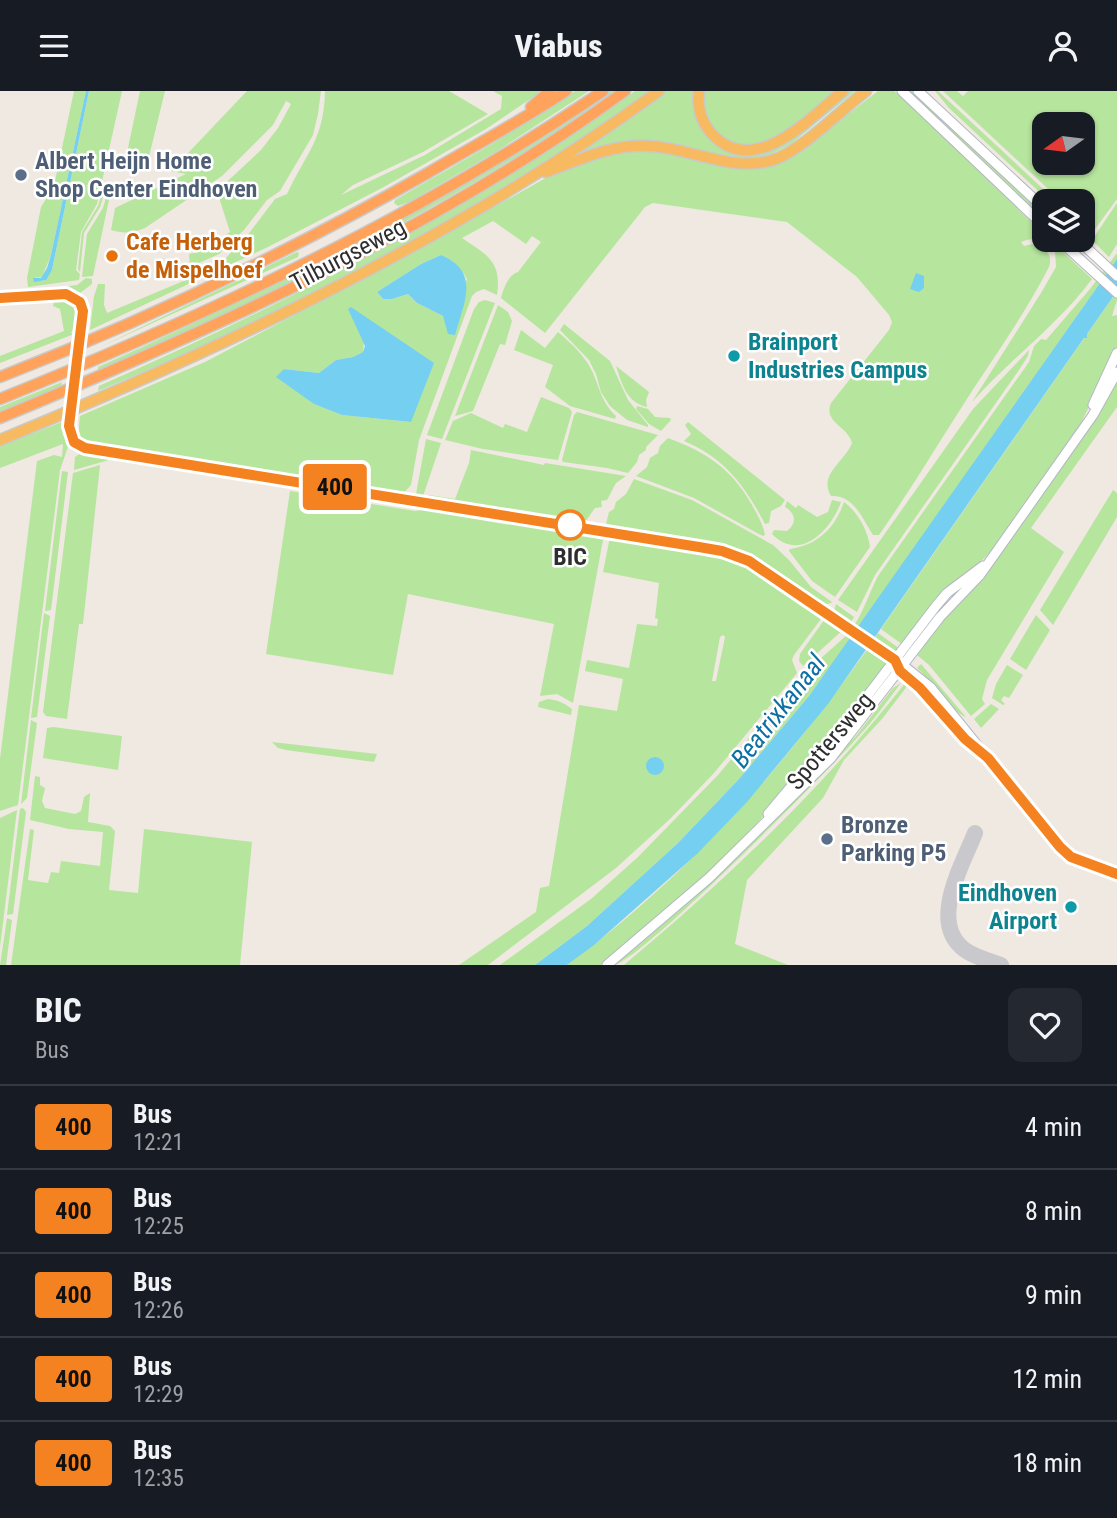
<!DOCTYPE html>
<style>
body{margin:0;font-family:"Roboto Condensed",sans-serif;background:#242831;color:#f1f3f6;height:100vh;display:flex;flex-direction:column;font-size:26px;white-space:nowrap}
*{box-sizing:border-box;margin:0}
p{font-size:23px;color:#9ea1a6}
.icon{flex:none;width:38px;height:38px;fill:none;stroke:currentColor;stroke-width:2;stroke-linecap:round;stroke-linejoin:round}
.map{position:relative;height:874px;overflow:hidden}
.panel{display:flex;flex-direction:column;background:#171b24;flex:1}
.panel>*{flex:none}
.badge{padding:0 14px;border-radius:5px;font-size:24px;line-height:46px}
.needle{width:46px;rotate:256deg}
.buttons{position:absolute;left:1032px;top:21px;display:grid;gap:14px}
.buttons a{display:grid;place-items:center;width:63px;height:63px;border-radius:14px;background:#171b24;box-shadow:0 2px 5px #0004;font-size:35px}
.map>.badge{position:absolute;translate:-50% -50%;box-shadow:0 0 0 4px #fff}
.round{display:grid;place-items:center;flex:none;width:74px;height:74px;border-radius:14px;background:#242831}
.headline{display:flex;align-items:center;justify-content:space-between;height:119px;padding:0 35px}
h1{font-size:33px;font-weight:800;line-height:52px}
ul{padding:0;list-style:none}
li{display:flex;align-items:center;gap:21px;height:84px;padding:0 35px;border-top:2px solid #363941}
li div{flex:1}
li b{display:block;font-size:26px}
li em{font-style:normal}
li .badge{min-width:77px;font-weight:700;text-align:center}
header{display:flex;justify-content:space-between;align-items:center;height:91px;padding:0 35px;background:#171b24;font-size:32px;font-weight:800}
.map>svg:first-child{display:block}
.green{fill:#b6e59e;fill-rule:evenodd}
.water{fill:#75cff0}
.pier{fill:#efe9e1}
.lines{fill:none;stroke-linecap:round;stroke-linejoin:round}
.taxiway{stroke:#c9c8cc;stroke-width:16}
.tertiary-casing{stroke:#b4b7c1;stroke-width:10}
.secondary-casing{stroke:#b4b7c1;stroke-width:11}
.trunk-casing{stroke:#c9c9c9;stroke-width:13}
.motorway-casing{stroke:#c9c9c9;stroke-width:13}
.tertiary{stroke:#fff;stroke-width:8}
.secondary{stroke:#fff;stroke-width:9}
.trunk{stroke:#f8ba60;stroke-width:10}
.motorway{stroke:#ffa35c;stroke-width:10}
.line-casing{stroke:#fff;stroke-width:16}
.line{stroke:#f58220;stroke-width:10}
.service-dot{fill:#5c6f8a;stroke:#fff;stroke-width:2.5}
.food-dot{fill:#e8710a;stroke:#fff;stroke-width:2.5}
.culture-dot{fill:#0f9aa8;stroke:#fff;stroke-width:2.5}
.stop-dot{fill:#fff;stroke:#f58220;stroke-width:3.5}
.labels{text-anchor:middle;stroke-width:5;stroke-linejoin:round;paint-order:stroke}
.service-label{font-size:24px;font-weight:bold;fill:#4e5e75;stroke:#fff;text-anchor:start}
.food-label{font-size:24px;font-weight:bold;fill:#c56008;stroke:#fff;text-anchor:start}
.street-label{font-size:24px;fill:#2e2e2e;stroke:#fff}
.culture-label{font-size:24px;font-weight:bold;fill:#0d838f;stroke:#fff;text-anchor:start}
.stop-label{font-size:24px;font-weight:bold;fill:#2e2e2e;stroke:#fff}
.water-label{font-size:26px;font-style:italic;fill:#0d6fa3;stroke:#fff}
</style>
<header><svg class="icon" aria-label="menu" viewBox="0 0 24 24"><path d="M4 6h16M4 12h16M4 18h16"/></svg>Viabus<svg class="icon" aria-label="person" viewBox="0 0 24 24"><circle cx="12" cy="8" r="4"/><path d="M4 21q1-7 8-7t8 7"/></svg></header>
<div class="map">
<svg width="1117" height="874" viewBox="0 0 1117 874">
<rect width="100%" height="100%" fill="#efe9e1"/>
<path class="green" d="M74,0H86L51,164L42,186L33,187L43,190L52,179L89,0H122L97,113L81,141L76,179L80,183L79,189L28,196L27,187L41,116L54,95Z
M140,0H165L146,78L124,76Z
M247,0H321L318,23L313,44L280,100L267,109L244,139L219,163L190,176L189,163L198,161L230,141L217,100L261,59L278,37L291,13L286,10L273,34L222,85L145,137C132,142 124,143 111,139L115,117L186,83L171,80Z
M325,0H449L488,23L423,61L353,94L341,104L425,64L501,18L502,5L493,0H542L486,38L382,97L268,156L90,239L94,205L98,193H105L104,214L107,222L193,186L223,170L247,145L275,108L287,103C306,62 324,49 325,0Z
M575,0H589L494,62L409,111L398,115L394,112L395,109L492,53Z
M609,0H618C455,111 279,203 98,280V276C275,197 448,108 609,0Z
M635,0H651C479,119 292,221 98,300L99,295C287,212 468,120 635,0Z
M666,0H698L699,24L734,58L789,49L849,0H855L791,53L766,66L747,71L651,53L556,76Z
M701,0H837C809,24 755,81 719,43C702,25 704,23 701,0Z
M878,0H894L899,3L1045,144V149H1050L1092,188C1058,234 1010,268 972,311L1041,202L1056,176L1055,160C1044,148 1036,145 1021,151L1024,155L1037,152C1046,159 1053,163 1049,176C1027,219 999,259 972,300C941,348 912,397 879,444H873C862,427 854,404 831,405C818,383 845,371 852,352C848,335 823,332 831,312L889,239L892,231L889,224L857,186L787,131L653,112L645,116L545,242L501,207C504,197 508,184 518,181L541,151L532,145L526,153L493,130L462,147C487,164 502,170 497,204L484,198L476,201L472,205L419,349L411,394L402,404L91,355C76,348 79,338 80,325L205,271L416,160L565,76L601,62L650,57L688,63L782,71L798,62ZM441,164C453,169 460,176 467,188L448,237L443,225L417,212L408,203L392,208H383L377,201L421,173ZM354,231L411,331L342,324L314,313L284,278L319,282L336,269L353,266L363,261L364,250Z
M909,0H913L1045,123V131Z
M935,0H938L1056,110H1049L949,17Z
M943,0H957L963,5L968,0H1117V108L1090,145L1083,140V110H1061ZM1045,33H1083V72H1045Z
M102,102H104L100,116L84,142L80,181L78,178L82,141L98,115Z
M107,103L110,104L93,185L82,186L87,143L103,117Z
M1117,112V153L1109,166L1092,149Z
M297,161L299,162L298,166L100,256Z
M1117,162V168L893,487L858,537L853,536C864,520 869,502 878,485L1029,271L1034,255L1041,248L1046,249L1090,198Z
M86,187L92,188V193L80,202L68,199L55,200V197L77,194Z
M1117,200V209L1112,225L1117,224V258L1080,334L990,461L903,554L881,538Z
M55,206C77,205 81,228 71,242L74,243L0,272V265L64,240L60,218L53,215Z
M485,209L495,212L442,348L427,344L474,218L479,211Z
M498,214L508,221L512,230L505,254L500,253L473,320L455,325Z
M564,233L610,270L628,309L648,334V336L627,329L610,315L601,301L596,283L589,269L560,239Z
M521,239L545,257L558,241C571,252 585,265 592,280C600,297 601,311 616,325L615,328L570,315L545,296L553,274L514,259Z
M1029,259L1028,265L1019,279L875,484L857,521L838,509L973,318Z
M616,275L649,301L646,309L647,316C626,311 622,293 616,275Z
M1117,289V316L1031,437L1064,461L987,589L982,608L985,613L971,625L929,574L917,564L1100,318Z
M62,291L61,295L0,321V316Z
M541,306L569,317L572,321L558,369L483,358L445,349L453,330L471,322L503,337L505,333L527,341Z
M637,315L648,318L655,326L670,327L671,329L661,340L649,333L636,318Z
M577,321L658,344L646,356V359L639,364L637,371L628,382L607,377L563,371L562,369L574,324Z
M62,331L63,344L69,353L60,379L18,714L0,720V668L37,370L54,364L62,366L63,353L0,377V355Z
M688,331L785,409L781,415L771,420L769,432L765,433C745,395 725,367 684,350L691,343L685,334Z
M668,347C706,361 732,378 752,414C757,423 763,433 765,444L763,445L757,442L694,407L636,385L647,376L650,367L658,362L660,355Z
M426,348L441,352L422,408L416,407V403Z
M471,359L544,374L545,372L626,385L616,392L607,409L601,410L602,416L595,417L585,431L563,428L562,430L425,408L429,404L455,408L469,372Z
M84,360L421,413V414L415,417L109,369L74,379L75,366Z
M100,374L83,533H79L67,628L46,625L43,621L73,382Z
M62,380L68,381L51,519L45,520Z
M634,388L692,409L773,454L789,469L811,496L832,511L831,512L820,515C797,498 774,479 748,466C712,448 647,445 605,437L609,421L614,418L616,411L626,403Z
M1113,399L1117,402V426L1053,534L1040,519Z
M290,400L415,420L421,419L424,414L594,441V443L606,446V449H603L573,612L557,603L540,605L554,533L408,503L393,584L266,563Z
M832,409L841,411C831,439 800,472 772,443L774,439L787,440C797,433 796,422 785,416L787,410L796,417L798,414L817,426L828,421Z
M844,411C858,421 868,440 870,456L835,506L812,490L789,460L790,458C818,454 835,437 844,411Z
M610,446L698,458L735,467L756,478L824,524L794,564L792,569L797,582L714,682L670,728L616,777L488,874H459L536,821L540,797L549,795L579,614L617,620L623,588L585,580L587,569L629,577L637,533L657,535L658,528L655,527L659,492L603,481ZM723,544L725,546L716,590H712L720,546Z
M836,513L854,526L850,533L845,528L843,530L834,520Z
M44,522L50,525L37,626L31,627Z
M1036,524L1050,539L1026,579L1010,568Z
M827,525L844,538L803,575L799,570L800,563Z
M878,542L900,558L889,561L872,551Z
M848,543L852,546L809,605L739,688L678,752L587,835L535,874H500L591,808L638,766L718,684L800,586Z
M869,556L884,565L886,574L842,633L731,763L602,874H567C688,785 782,678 869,556Z
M921,573L966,626C952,621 931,589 917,577Z
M1007,574L1023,584L1009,607L1004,605L1001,609L1005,613L1003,614L992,607L996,593Z
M890,581L892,582L828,668L796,697Z
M906,591L912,595L908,594L882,628L844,669L823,707L747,789L735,853L788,874H624C726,789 824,696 906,591Z
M901,592C887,610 874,629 858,646C831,677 637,874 613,874L735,768L856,645L893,597Z
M548,608C558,609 564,612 572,618L571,624L538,616L539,611Z
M991,613L999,618L981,637L974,628Z
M31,629L37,632L27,707L21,713Z
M53,636L122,645L118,679L43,667L47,637Z
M272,651L377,663L374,671L286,659L278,657Z
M35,685L40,686V694L45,697L42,710L45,717L75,723L81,720L84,706L90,702L88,731L110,735L115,740L109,799L138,802L144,738L252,751L240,874H11L30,738L34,739L28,789L48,792L51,781L59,782L61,770L100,775L103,741L69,738L30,729Z
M23,717L26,721L13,823L7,824L20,718Z
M17,719L0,856V727Z
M7,827L12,829L6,874H0Z"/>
<path class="water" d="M86,0H89L52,179L46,189L34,191L33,187H41L47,177L51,164Z
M441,164C481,181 464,211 455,244L448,243L443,225L417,212L408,203L392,208H383L377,201L421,173Z
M1117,168V200L1087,243V247H1084L828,613L747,711L698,762L594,854L567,874H535L587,835L678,752L739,688L809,605Z
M916,182L924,185V197L919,201L910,198Z
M351,216L434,272L411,331L342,324L314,313L276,286L284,278L319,282L336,269L353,266L363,261L365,255L348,218Z
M646 675a9 9 0 1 1 18 0a9 9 0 1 1-18 0Z"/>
<path class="pier" d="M854,536L876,551L871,558L849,542Z"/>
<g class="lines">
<path class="taxiway" d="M975,742C962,775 928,832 965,859C975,866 989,870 1001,874"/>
<defs>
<path id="tertiary" d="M901,572L931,596L1060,756L1071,766L1117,783
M897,575L900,580L928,605L977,659"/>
<path id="secondary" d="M902,0L1045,136
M918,0L1045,118
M1059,149L1117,202
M1078,149L1117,185
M1093,314L1117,262
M768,723L868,604L936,515L947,502L983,475
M607,874L709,787L831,667L940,526L980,484L1093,324L1117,281"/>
<path id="trunk" d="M699,0C697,17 702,33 714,45C756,87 811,26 843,0
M546,81C581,68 612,53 649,55C693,57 733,83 776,68C804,57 841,19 866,0
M0,349C225,257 462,144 659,0"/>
<path id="motorway" d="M531,16L550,0
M0,286C147,229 291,160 428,82C474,55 521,30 566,0
M0,308C208,224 418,126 603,0
M0,327C216,237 435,139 625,0"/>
</defs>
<use href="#tertiary" class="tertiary-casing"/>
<use href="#secondary" class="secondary-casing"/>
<use href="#trunk" class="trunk-casing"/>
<use href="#motorway" class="motorway-casing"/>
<use href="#tertiary" class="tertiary"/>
<use href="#secondary" class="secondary"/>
<use href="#trunk" class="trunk"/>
<use href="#motorway" class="motorway"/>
</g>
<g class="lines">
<defs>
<path id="line" d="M0,207L66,203L80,211L83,220L69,335L74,351L85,357L699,456L722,460L749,470L895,569L900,580L920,597L965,648L988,667L1060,756L1071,766L1117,783"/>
</defs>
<use href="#line" class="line-casing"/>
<use href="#line" class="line"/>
</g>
<g class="service-dot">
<circle cx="21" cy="84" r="7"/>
<circle cx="827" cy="748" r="7"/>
</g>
<circle class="food-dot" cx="112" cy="165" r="7"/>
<g class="culture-dot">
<circle cx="734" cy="265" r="7"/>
<circle cx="1071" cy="816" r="7"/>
</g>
<circle class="stop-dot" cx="570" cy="434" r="14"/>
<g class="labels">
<g class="service-label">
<text x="35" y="78">Albert Heijn Home<tspan x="35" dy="28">Shop Center Eindhoven</tspan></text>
<text x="841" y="742">Bronze<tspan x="841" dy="28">Parking P5</tspan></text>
</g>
<g class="food-label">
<text x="126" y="159">Cafe Herberg<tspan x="126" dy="28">de Mispelhoef</tspan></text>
</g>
<g class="street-label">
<text transform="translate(348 164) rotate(-28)" y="8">Tilburgseweg</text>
<text transform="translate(830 650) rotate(-50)" y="8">Spottersweg</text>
</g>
<g class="culture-label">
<text x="748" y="259">Brainport<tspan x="748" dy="28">Industries Campus</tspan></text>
<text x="1057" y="810" text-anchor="end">Eindhoven<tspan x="1057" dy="28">Airport</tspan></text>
</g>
<g class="stop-label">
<text x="570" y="474">BIC</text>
</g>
<g class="water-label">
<text transform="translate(778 620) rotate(-52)" y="9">Beatrixkanaal</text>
</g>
</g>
</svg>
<div class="buttons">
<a><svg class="needle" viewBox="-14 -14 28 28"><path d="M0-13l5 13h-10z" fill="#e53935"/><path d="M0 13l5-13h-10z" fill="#9ea1a6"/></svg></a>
<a><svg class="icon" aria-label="layers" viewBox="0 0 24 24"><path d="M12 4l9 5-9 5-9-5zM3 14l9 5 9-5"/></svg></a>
</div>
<b class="badge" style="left:335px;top:396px;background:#f58220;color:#111">400</b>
</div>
<section class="panel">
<div class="headline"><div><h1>BIC</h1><p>Bus</p></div><a class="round"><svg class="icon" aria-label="heart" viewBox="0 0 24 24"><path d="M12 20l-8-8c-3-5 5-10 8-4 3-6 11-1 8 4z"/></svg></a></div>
<ul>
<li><span class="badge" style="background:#f58220;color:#111">400</span><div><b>Bus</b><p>12:21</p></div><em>4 min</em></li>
<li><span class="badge" style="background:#f58220;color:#111">400</span><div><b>Bus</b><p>12:25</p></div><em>8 min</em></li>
<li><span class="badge" style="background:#f58220;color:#111">400</span><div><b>Bus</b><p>12:26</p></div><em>9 min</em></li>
<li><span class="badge" style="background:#f58220;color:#111">400</span><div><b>Bus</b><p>12:29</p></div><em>12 min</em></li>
<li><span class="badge" style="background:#f58220;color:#111">400</span><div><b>Bus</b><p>12:35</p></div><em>18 min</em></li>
</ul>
</section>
